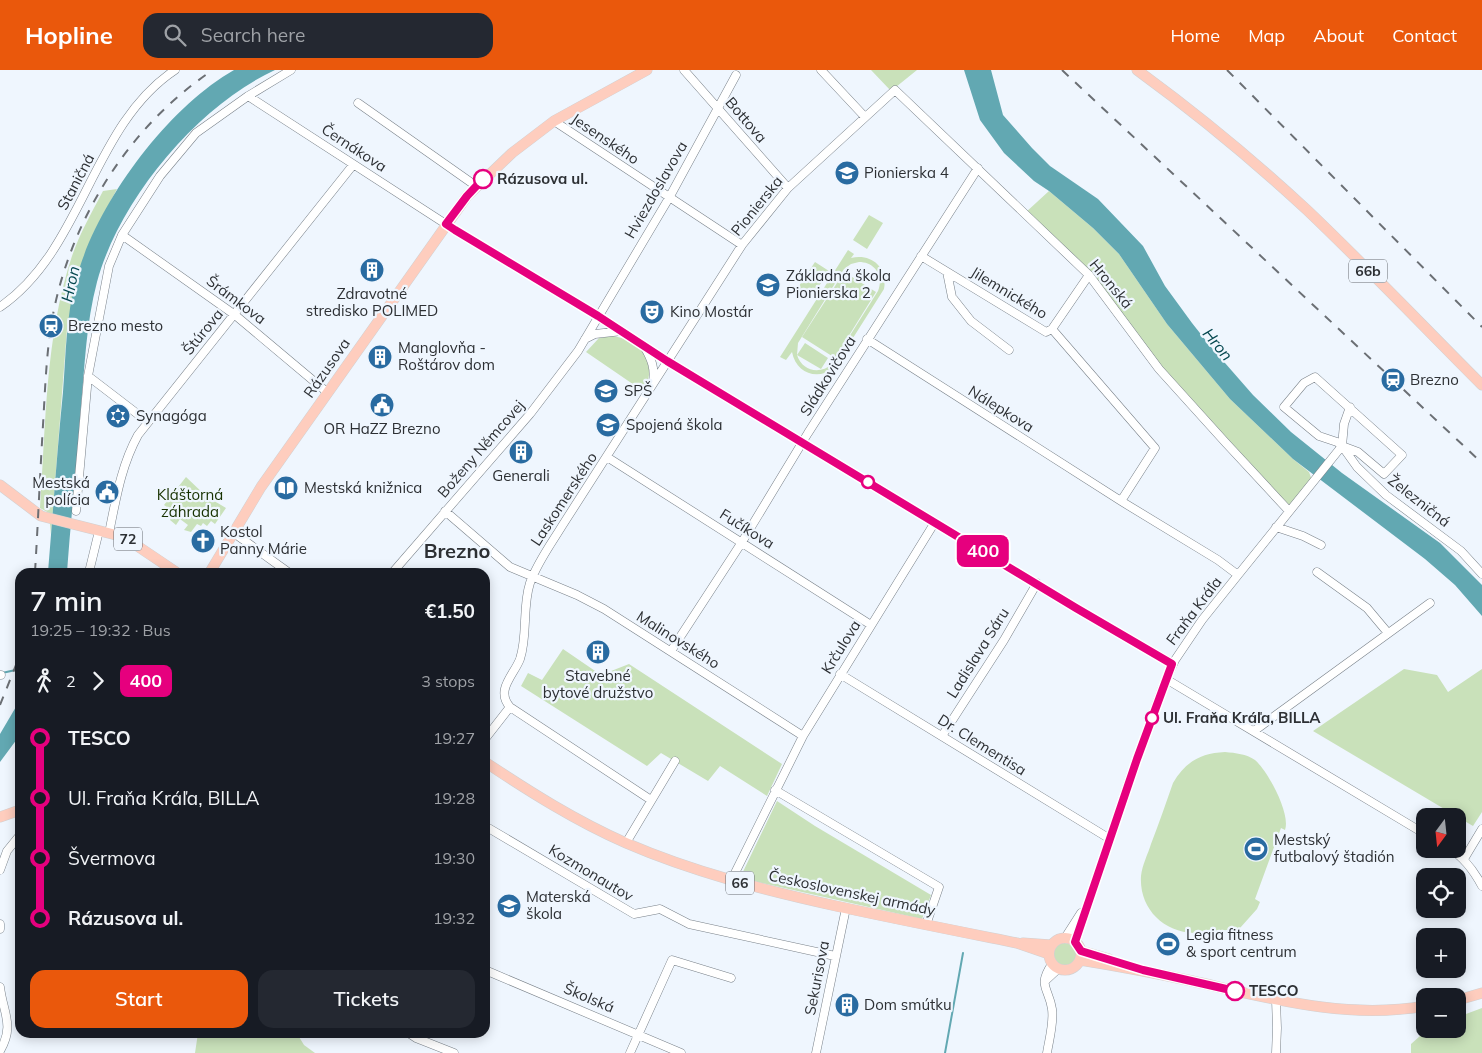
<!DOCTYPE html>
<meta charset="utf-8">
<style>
body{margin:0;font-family:Mulish,sans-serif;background:#242831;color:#f1f3f6;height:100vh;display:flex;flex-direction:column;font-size:19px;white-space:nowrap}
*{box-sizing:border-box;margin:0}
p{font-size:16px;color:#9ea1a6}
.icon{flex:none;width:28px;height:28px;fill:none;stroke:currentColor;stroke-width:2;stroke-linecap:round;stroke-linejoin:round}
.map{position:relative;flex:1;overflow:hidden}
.drawer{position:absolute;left:15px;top:498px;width:475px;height:470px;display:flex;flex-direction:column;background:#171b24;border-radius:15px;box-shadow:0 2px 12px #0003}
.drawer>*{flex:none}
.badge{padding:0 10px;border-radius:8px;font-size:18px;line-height:32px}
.needle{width:32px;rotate:195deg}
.fabs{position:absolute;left:1416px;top:738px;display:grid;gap:10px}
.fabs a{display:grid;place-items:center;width:50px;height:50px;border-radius:10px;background:#171b24;box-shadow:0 2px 12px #0003;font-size:25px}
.map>.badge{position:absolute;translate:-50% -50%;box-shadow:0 0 0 2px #fff}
.legs{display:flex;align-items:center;gap:8px;height:55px;padding:0 15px;font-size:16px}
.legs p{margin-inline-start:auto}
.overview{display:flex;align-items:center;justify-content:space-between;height:85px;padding:0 15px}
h1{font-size:28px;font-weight:600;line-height:38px}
.cta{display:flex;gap:10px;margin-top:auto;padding:10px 15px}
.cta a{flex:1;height:58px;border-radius:15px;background:#ea580c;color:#fff;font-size:20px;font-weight:600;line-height:58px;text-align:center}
.cta a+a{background:#242831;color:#f1f3f6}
ul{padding:0 15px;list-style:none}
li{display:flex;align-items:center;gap:18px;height:60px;font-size:19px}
li i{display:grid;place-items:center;width:8px;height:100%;margin:0 6px;background:currentColor}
li i::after{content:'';width:12px;height:12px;margin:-6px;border:4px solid;border-radius:50%;background:#171b24}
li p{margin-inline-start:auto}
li:first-child i{background:linear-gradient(#0000 50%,currentColor 0)}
li:last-child i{background:linear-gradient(currentColor 50%,#0000 0)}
header{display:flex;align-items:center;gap:30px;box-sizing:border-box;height:70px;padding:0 25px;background:#ea580c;color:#fff}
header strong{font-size:24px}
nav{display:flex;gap:28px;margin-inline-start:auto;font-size:18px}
.search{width:350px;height:45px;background:#242831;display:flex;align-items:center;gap:12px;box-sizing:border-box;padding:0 18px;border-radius:15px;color:#9ea1a6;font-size:19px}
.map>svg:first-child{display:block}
.green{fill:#c9e1ba;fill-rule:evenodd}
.water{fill:#62a8b2}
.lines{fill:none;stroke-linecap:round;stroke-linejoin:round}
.stream{stroke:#62a8b2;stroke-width:2}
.minor-casing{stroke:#798189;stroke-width:9}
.major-casing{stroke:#d1d1d2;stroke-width:11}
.minor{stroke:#fff;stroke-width:8}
.major{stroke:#fecdbe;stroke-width:10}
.rail{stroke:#6b6f74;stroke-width:2;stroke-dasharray:9 9;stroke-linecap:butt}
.line-1-casing{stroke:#fff;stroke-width:11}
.line-1{stroke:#e6007e;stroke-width:8}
.stop-1-dot{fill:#fff;stroke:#e6007e;stroke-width:2.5}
.labels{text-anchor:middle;stroke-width:4.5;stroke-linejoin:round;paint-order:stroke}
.shield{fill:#eff6fe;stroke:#676b71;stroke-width:1}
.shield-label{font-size:14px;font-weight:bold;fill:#2d3034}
.street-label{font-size:15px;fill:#2d3034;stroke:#eff6fe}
.poi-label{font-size:15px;fill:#2d3034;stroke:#eff6fe;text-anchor:start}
.stop-label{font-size:15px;font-weight:bold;fill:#2d3034;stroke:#eff6fe;text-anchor:start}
.park-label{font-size:15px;fill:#173100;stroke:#eff6fe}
.water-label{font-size:16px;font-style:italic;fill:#04474f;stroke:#eff6fe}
.district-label{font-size:20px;font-weight:bold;fill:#2d3034;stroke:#eff6fe}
</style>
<header>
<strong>Hopline</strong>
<div class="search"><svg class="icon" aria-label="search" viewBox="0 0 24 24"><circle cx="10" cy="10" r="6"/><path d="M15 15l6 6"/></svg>Search here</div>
<nav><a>Home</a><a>Map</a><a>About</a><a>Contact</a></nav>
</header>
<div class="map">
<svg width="1482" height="983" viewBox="0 0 1482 983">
<rect width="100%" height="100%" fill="#eff6fe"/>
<path class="green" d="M871,0H917L891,21Z
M117,119L94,162L67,259L51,465L49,443L40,438C46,354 45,267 72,186C80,163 92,142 103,121Z
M1049,121L1093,158L1119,184L1167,254L1230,329L1293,389L1309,402L1313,413L1289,441L1159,299L1089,205L1025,143Z
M869,145L883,153L867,179L853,170Z
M848,180L854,184L851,188C872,183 888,198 884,219L834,298C817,311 796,303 792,282L786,290L780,287ZM859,192C875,192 884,206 878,221L832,294C820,305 802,301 797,285L821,299L828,288L805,273L797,285L798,273L844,199L851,194Z
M815,192L829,201L811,228L797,219Z
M844,202L876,222L835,288L802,267Z
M612,266C640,269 660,294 643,321L586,282L599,268Z
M186,407L206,426L226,438L215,454L211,451L207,456L203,453L201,456L197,454L191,462L184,460L188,455L180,449L176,455L170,450L175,443L164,435Z
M563,579L601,605L629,594L782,694L767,726L720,696L708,711L661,683L647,696L521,616L528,603L542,610Z
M1404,599L1437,605L1448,622L1482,599V742L1473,756L1313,661Z
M1225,682C1236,683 1246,684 1255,690C1268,701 1291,744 1285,760L1281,758L1255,829L1260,832L1257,839L1240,858C1225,860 1209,863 1194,863C1163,862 1139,838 1141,806C1142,795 1148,784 1151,774C1159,753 1166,733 1173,713C1185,692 1201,683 1225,682Z
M777,731L815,756L931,825L922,849L740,808Z
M1052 885a12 12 0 1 1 24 0a12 12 0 1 1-24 0Z
M1482,938V983H1411V974L1428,959H1458V947Z
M296,962L304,975L315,983H195L198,963Z"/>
<path class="water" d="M234,0H275C197,36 119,130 97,212C86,253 85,295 81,336C77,392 71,447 67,502H48C53,442 57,382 63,322C66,284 66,246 76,210C96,134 166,39 234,0Z
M964,0H991L1003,45L1032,78L1050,96L1098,129L1143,176L1165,216L1192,253L1211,277L1253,325L1291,362L1342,403L1440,473L1482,515V546L1455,515L1425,489L1293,389L1230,329L1167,254L1119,184L1093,158L1049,121L1034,111L1004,83L980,50Z
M20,630V665L0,692V664Z"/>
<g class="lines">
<path class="stream" d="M2,603L20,599
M945,983L963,883"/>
<defs>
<path id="minor" d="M684,0L788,118
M821,0L865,47
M248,26L455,160L598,246L667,291L1076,538L1173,594
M358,33L476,116
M554,51L742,175
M122,165L235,245L328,323
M921,186L1046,262L1052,259L1089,205
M947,202L952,227L971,251L1009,280
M0,237C84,179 91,56 175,0
M1052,259L1155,378L1121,431
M585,269L595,264L622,261
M867,269L1121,431L1218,490L1238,505
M645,278C652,290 655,299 653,312
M88,306L148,352
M1342,376L1358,382L1384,404L1402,385L1315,307L1304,313L1284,337L1319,366L1337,372L1342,376L1357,397L1386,425L1461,481L1482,504
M1342,376L1344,354L1350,337
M607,387L871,555
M76,441L88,306L109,196L122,165L160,106L196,63L248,26L291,0
M445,441L510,497L577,525L604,539L803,666
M1276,457L1303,466L1321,475
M109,463C116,429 121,396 138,365L353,95
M234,463L288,502
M89,502L99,461
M393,502L530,344L578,281L669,128L736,5
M1317,502L1367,538L1388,563
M671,581L742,472L808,363L978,98
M840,604L1110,769
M0,605H1
M1166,609L1425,764
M1254,661L1430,533
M942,666L1004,570L1037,513
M485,669L510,637
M775,720L939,817L926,855
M651,730L510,637C495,620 514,605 520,589C528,565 522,537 530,513C537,493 551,474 562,456L742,175L788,118L895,20L1089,205L1159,299L1225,372L1289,441
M485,756L634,844L660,839L689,854L835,886
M626,773L675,691
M1450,779C1465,788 1474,801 1482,816
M1464,789L1482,759
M0,800L7,781L20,765
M731,811L803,666L935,452
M0,854V859
M1065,868L1081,843
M1075,872L1131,705L1162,619L1175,590L1202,550L1238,505L1342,376
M485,900L681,983
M1045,911L1058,899
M0,917C3,943 15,955 0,981
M1276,930L1277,958L1276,983
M407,962L416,968L454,983
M630,983L672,890L731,908
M816,983L846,838
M1047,983C1049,970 1054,953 1052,939C1049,918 1037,916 1052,894"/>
<path id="major" d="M1137,0C1196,43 1253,90 1307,140C1367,197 1424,257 1482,315
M0,415L41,446L124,467L176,502
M210,502L261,417L467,126L512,83L554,51L647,0
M485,692C530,722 576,751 626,773C693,802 764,820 836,836C896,849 957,861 1017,873L1049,884
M0,747L20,740
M1049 884a16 16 0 1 1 32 0a16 16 0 1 1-32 0Z
M1023,873L1051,875
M1081,881L1109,889
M1080,890C1117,896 1155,903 1192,911C1269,928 1346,950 1425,936
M1458,930L1482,923"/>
</defs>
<use href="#minor" class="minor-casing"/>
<use href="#major" class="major-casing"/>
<use href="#minor" class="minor"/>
<use href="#major" class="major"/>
<path class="rail" d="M1062,0L1482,393
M1227,0L1482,257
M35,502C38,453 40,404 43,355C45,322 46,289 51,256C67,155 127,57 213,0
M0,635L20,585"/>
</g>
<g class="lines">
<defs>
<path id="line-1" d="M483,109L467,126L446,154L455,160L598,246L667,291L1076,538L1172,594L1137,689L1075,872L1081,881L1143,900L1235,921"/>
</defs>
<use href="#line-1" class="line-1-casing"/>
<use href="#line-1" class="line-1"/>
</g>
<defs>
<symbol id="school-disc" viewBox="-11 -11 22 22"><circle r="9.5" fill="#296ba1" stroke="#eff6fe"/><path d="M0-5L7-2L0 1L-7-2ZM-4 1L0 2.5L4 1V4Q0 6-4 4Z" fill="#fff"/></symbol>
<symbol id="building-disc" viewBox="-11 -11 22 22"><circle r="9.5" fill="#296ba1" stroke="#eff6fe"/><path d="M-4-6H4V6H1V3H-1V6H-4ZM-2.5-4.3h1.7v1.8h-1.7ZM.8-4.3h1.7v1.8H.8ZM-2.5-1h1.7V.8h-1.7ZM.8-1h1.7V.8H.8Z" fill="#fff"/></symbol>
<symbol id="theatre-disc" viewBox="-11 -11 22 22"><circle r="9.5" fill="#296ba1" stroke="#eff6fe"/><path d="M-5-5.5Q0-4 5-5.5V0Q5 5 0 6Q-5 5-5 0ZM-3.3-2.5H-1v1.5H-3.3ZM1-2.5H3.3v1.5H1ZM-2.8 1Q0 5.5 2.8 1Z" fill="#fff"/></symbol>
<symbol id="station-disc" viewBox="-11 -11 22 22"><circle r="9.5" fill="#296ba1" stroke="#eff6fe"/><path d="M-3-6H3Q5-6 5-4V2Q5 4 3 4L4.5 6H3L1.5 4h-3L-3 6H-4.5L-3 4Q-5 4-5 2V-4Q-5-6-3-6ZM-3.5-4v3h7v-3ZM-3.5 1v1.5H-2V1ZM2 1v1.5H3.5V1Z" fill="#fff"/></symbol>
<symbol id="civic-disc" viewBox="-11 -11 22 22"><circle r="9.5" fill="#296ba1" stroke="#eff6fe"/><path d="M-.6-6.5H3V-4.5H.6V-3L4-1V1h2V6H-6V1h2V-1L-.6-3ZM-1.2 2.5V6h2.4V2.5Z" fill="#fff"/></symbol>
<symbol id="synagogue-disc" viewBox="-11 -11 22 22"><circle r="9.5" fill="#296ba1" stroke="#eff6fe"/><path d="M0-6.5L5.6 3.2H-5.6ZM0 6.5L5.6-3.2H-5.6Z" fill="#fff"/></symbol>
<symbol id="university-disc" viewBox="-11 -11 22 22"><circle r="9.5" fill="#296ba1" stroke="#eff6fe"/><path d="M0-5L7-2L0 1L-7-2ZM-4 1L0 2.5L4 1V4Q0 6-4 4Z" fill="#fff"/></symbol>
<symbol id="library-disc" viewBox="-11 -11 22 22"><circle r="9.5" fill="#296ba1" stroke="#eff6fe"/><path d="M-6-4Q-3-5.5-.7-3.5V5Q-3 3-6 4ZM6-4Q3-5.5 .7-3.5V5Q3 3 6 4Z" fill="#fff"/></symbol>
<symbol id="church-disc" viewBox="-11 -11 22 22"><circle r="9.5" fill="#296ba1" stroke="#eff6fe"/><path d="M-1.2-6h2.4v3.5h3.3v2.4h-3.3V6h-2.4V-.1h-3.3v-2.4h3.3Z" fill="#fff"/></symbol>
<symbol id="stadium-disc" viewBox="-11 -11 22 22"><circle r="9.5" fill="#296ba1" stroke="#eff6fe"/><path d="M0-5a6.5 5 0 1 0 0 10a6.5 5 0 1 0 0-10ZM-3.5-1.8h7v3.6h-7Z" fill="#fff"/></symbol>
</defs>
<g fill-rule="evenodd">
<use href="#school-disc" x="833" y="89" width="28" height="28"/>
<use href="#building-disc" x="358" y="186" width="28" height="28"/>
<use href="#school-disc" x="754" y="201" width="28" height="28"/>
<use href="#theatre-disc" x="638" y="228" width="28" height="28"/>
<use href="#station-disc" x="37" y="242" width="28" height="28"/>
<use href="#building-disc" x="366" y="273" width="28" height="28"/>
<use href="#station-disc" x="1379" y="296" width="28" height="28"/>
<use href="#school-disc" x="592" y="307" width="28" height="28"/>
<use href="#civic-disc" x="368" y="321" width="28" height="28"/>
<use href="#synagogue-disc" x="104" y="332" width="28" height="28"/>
<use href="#university-disc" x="594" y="341" width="28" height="28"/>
<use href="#building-disc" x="507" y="368" width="28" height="28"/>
<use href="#library-disc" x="272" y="404" width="28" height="28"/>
<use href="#civic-disc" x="93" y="408" width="28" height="28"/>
<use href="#church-disc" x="189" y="457" width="28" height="28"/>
<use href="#building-disc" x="584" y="568" width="28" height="28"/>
<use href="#stadium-disc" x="1242" y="765" width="28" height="28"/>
<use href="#school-disc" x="495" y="822" width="28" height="28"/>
<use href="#stadium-disc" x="1154" y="860" width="28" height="28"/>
<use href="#building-disc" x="833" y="921" width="28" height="28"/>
</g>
<g class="stop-1-dot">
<circle cx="483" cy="109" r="9"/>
<circle cx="868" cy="412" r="6"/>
<circle cx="1152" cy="648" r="6"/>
<circle cx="1235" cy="921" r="9"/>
</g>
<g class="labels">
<g class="shield">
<rect x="1349" y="189.5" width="38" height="23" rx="4"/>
<rect x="114" y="457.5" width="28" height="23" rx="4"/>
<rect x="726" y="801.5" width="28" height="23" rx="4"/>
</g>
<g class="shield-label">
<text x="1368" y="206">66b</text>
<text x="128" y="474">72</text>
<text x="740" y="818">66</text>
</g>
<g class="street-label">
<text transform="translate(746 50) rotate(49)" y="5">Bottova</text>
<text transform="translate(605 69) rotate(34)" y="5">Jesenského</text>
<text transform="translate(354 78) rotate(33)" y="5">Černákova</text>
<text transform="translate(76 112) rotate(-62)" y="5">Staničná</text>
<text transform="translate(656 120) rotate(-60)" y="5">Hviezdoslavova</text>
<text transform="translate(757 136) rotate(-51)" y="5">Pionierska</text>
<text transform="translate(1111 214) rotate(51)" y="5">Hronská</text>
<text transform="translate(1009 223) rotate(31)" y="5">Jilemnického</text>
<text transform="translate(236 230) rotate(37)" y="5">Šrámkova</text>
<text transform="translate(203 262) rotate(-51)" y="5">Štúrova</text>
<text transform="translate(327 298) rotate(-55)" y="5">Rázusova</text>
<text transform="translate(828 306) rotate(-58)" y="5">Sládkovičova</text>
<text transform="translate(1001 339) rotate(32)" y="5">Nálepkova</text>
<text transform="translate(481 379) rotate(-49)" y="5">Boženy Němcovej</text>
<text transform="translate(564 429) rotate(-57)" y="5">Laskomerského</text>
<text transform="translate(1419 431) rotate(38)" y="5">Železničná</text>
<text transform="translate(747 459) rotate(32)" y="5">Fučíkova</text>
<text transform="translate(1194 541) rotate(-53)" y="5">Fraňa Kráľa</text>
<text transform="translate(678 570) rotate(32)" y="5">Malinovského</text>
<text transform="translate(841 577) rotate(-58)" y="5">Krčulova</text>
<text transform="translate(978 583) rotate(-58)" y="5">Ladislava Sáru</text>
<text transform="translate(982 675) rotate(32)" y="5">Dr. Clementisa</text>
<text transform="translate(591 803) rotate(31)" y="5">Kozmonautov</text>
<text transform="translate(852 823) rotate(12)" y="5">Československej armády</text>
<text transform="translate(817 908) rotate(-79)" y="5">Sekurisova</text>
<text transform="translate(589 928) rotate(23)" y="5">Školská</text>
</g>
<g class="poi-label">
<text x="864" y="108">Pionierska 4</text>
<text x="786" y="211">Základná škola<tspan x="786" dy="17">Pionierska 2</tspan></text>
<text x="372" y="229" text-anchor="middle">Zdravotné<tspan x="372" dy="17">stredisko POLIMED</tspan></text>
<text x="670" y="247">Kino Mostár</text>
<text x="68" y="261">Brezno mesto</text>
<text x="398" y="283">Manglovňa -<tspan x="398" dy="17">Roštárov dom</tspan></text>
<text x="1410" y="315">Brezno</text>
<text x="624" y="326">SPŠ</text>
<text x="136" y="351">Synagóga</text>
<text x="626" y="360">Spojená škola</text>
<text x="382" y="364" text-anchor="middle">OR HaZZ Brezno</text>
<text x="521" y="411" text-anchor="middle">Generali</text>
<text x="90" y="418" text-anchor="end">Mestská<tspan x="90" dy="17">polícia</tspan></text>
<text x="304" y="423">Mestská knižnica</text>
<text x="220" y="467">Kostol<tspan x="220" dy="17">Panny Márie</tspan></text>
<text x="598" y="611" text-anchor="middle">Stavebné<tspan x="598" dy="17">bytové družstvo</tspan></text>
<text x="1274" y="775">Mestský<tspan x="1274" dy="17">futbalový štadión</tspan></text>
<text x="526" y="832">Materská<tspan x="526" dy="17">škola</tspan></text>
<text x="1186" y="870">Legia fitness<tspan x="1186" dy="17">&amp; sport centrum</tspan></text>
<text x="864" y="940">Dom smútku</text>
</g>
<g class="stop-label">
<text x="497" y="114">Rázusova ul.</text>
<text x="1163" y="653">Ul. Fraňa Kráľa, BILLA</text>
<text x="1249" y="926">TESCO</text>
</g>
<g class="park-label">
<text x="190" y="430">Kláštorná<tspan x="190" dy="17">záhrada</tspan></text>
</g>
<g class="water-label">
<text transform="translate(70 214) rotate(-78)" y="6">Hron</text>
<text transform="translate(1218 274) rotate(50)" y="6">Hron</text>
</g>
<g class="district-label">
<text x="457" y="488">Brezno</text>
</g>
</g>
</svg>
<div class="fabs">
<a><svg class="needle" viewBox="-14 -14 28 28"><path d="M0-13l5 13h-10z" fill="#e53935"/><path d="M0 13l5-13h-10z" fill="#9ea1a6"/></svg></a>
<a><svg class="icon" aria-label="locate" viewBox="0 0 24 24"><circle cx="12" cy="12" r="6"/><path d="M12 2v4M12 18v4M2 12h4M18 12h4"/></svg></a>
<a>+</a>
<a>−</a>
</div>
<b class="badge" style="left:983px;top:481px;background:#e6007e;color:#fff">400</b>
<section class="drawer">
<div class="overview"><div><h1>7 min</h1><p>19:25 – 19:32 · Bus</p></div><b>€1.50</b></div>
<div class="legs"><svg class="icon" aria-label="walk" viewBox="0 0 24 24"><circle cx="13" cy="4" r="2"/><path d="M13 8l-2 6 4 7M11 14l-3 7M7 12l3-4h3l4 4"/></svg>2<svg class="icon" aria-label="forward" viewBox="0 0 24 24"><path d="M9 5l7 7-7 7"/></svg><b class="badge" style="background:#e6007e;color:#fff">400</b><p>3 stops</p></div>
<ul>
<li><i style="color:#e6007e"></i><b>TESCO</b><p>19:27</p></li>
<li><i style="color:#e6007e"></i><span>Ul. Fraňa Kráľa, BILLA</span><p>19:28</p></li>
<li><i style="color:#e6007e"></i><span>Švermova</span><p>19:30</p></li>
<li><i style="color:#e6007e"></i><b>Rázusova ul.</b><p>19:32</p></li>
</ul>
<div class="cta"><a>Start</a><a>Tickets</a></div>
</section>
</div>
